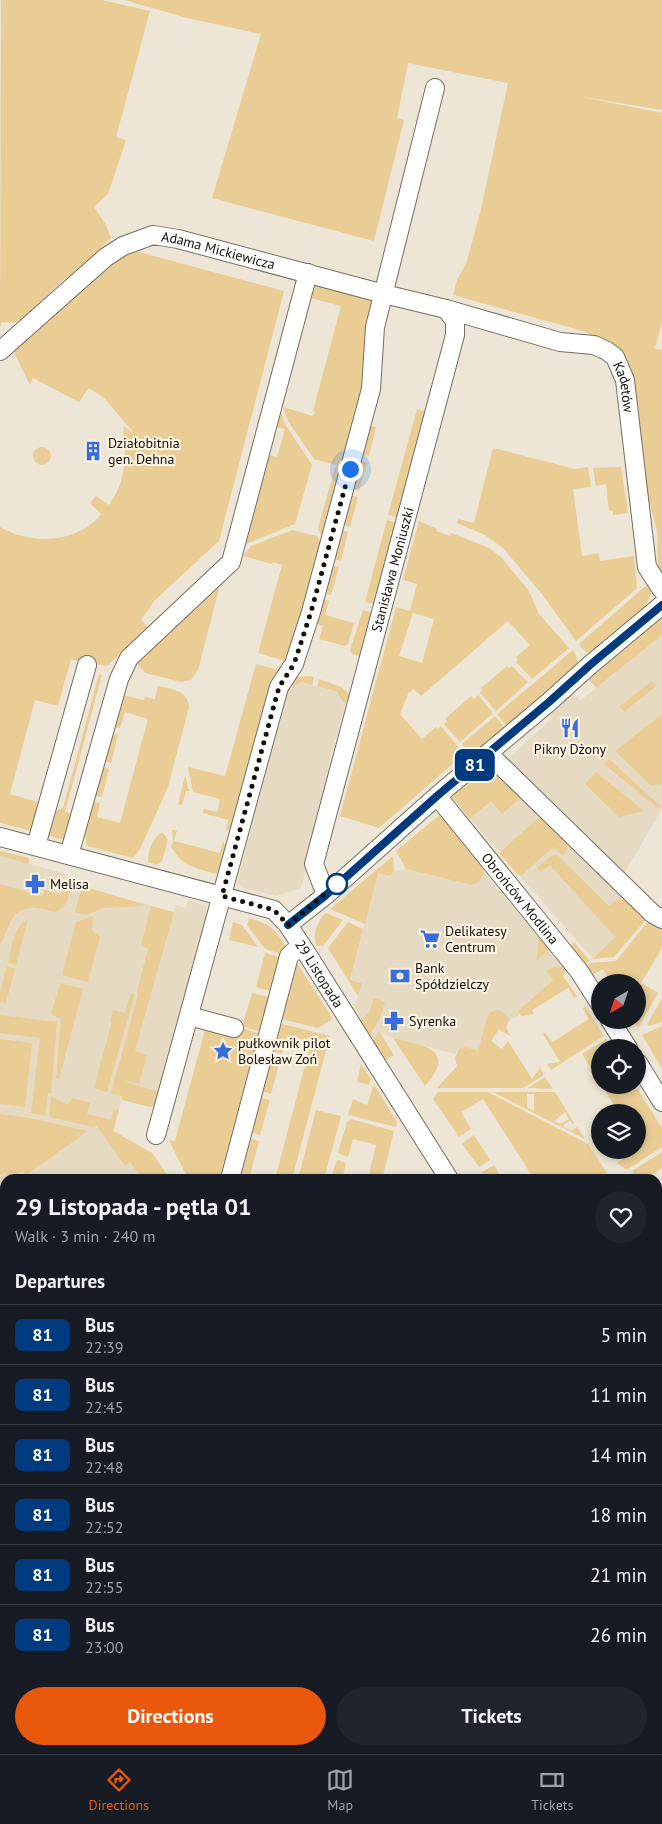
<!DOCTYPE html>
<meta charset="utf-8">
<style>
body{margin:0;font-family:"PT Sans",sans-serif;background:#20242c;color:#f1f3f6;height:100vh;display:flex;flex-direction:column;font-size:19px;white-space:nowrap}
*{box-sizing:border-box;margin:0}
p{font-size:16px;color:#9ea1a6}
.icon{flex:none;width:28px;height:28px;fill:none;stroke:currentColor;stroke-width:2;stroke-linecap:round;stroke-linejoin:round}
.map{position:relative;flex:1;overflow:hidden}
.sheet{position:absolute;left:0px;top:1174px;width:662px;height:581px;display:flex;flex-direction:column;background:#171b24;border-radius:15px 15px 0 0;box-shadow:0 2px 8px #0003}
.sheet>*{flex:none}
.badge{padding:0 10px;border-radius:8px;font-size:18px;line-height:32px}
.needle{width:32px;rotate:219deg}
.controls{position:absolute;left:591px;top:974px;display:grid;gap:10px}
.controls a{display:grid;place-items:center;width:55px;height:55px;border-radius:50%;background:#171b24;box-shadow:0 2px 8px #0003;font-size:25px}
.you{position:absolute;width:25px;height:25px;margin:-12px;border:4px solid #fff;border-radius:50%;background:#1a73e8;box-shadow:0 0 0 8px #1a73e833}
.map>.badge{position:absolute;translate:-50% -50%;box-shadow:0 0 0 2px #fff}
h2{padding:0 15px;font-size:19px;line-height:45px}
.round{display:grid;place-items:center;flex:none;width:52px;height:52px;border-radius:26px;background:#20242c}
.head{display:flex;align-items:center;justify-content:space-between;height:85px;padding:0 15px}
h1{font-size:24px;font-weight:700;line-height:38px}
.button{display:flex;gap:10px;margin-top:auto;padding:10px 15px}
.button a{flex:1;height:58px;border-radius:30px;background:#ea580c;color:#fff;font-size:20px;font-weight:700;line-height:58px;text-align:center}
.button a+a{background:#20242c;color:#f1f3f6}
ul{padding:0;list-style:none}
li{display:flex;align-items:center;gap:15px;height:60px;padding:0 15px;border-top:1px solid #363941}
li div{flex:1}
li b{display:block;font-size:19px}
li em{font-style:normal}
li .badge{min-width:55px;font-weight:700;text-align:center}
.menu{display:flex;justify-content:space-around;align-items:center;height:70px;border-top:1px solid #363941;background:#171b24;font-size:14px;color:#9ea1a6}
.menu a{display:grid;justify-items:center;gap:2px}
.menu .active{color:#ea580c}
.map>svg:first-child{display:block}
.built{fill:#e6dac3}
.green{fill:#eacd95;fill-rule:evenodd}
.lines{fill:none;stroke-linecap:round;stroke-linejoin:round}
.minor-casing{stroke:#766f60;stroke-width:20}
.tertiary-casing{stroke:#766f60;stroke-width:25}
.minor{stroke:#fff;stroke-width:18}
.tertiary{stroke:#fff;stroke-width:22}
.line-casing{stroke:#fff;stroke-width:11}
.line{stroke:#003b80;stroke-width:8}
.walk{stroke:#13100a;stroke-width:5;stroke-dasharray:0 9}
.stop-dot{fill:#fff;stroke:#003b80;stroke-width:2.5}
.labels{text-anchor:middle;stroke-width:4.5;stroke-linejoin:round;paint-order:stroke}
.street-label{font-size:14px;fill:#13100a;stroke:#fbf2e2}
.poi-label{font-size:14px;fill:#13100a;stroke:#fbf2e2;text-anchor:start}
</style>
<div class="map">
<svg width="662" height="1754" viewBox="0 0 662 1754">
<rect width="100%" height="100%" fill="#ede5d5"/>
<path class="built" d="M662,635V714L615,751L651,786L662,784V809L622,877L504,763L552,718L547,712L572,692L580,701Z
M301,682L337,692L345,705L327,770L331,772L301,888L276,896L243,888L237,883L286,691Z
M524,795L649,916L593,959L470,819L491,801L502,813Z
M0,856L67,874L65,881L72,884L173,912L176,905L186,908L188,900L205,906L208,913L206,926L159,1094L156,1091L126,1083L113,1131L152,1153L170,1179H5V1365L0,1358Z
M406,869L471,885L483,877L484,873L521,916L526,917L549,949L548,950L561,966L553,967L546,971L553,980L519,1010L518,1017L510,1019L502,1012H490L478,1051L466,1047L456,1052L455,1054L393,1038L379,1032L373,1042L350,1006L355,1003L362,983L350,980L378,873L390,876L394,871Z"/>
<path class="green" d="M1,0H102L150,11L116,137L126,140L108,194L94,207L106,225L111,238L70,278L64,279L23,319L13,323L2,322L0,328Z
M124,0H662V110L578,96L662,113V322L655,348L662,350V580L658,569L657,531L649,501L630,379L611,348L586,332L453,295L457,280L467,261L481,209L508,83L408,63L397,118L404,120L374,241L212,198L261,34L187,18Z
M135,251L284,291L219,541L154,601L141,620L148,628L107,666L98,664L97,666L71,659L58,706L35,700L10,794L38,802L31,831L0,823V527C31,545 77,544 101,514L90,503L96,496L109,505C128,478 125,456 123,426L133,432L105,399L89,388L79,402L33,378L30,385L13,350L115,261Z
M319,284L370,297L373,301L366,376L325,540L318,530L319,524L336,465L314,459L288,421L283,407L313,416L315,412L313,411L341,306L307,297L313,285Z
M417,409L428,412L400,518L388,515Z
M281,413L285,424L312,465L295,524L241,546L266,454L277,457L285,429L277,427Z
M367,425L376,427L369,456L359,453Z
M33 456a9 9 0 1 1 18 0a9 9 0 1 1-18 0Z
M493,448L575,469L588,467L591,487L573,489L582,556L599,553L600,561L634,556L637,588L576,641L541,593L503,548L485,535L457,523L458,519L474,523Z
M357,459L367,462L359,491L350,489Z
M621,467L628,513L613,515V511H609L606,484L596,486L593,468Z
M348,495L358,497L350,527L340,524Z
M387,520L398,523L377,605L365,602Z
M419,521L437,529L436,531L450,536L451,533L489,548L501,557L529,591L539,614L569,648L532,679L516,662L518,660L516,657L530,645L508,621L421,696L413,689L408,694L400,714L422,739L436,727L438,729L441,726L464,754L379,828L340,816L396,607L410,611L417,584L403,580ZM413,613L434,619L422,663L399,656Z
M339,529L348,532L341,561L331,558Z
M292,530L317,536L323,547L289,662L258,653L282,565L273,562L272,564L243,556L251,546Z
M329,564L339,567L331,595L322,593Z
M219,583L220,585L198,670L191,680L181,682L145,673L138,665V659Z
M649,583L651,593L645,607L592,653L586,652L579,644Z
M321,599L329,601L325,615L354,623L348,644L345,646L319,639L323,626L314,623Z
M363,610L374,613L363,657L352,654L350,650Z
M662,615V635L596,688L588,678Z
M573,650L576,655L578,665L507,727L497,714Z
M256,664L278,670L279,666L284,668L231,829L226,831L228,820L203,813L204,809L217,812L220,799L193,792L188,767L225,776Z
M507,666L509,668L512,666L528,682L496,711L480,693L483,690L481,688Z
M99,674L102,675L65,812L76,815L65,840L47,835L53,812L63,808Z
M309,676L314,677L312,685L301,682L292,688L295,677Z
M319,679L341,687L349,694L345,705L337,692L317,686Z
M652,681L656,686L624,712L620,706Z
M158,686C171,689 188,690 189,707L168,787L140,849L133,858L87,846L85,836L93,802L100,803L97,817L120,823L148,719L125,712L120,728L113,727L122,695L144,700L145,697L155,699Z
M478,695L493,713L460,742L444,724L447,721L445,719L471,696L474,699Z
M662,714V784L651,786L615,751Z
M495,716L505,728L472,757L462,744Z
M112,733L118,735L111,763L104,761Z
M609,759L661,807L654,808L655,806L604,764Z
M487,766L497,770L524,795L502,814L491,801L470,819L452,797Z
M103,767L109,769L102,797L95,796Z
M596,772L644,811L619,817L585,784Z
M185,776L189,791H186L182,805L178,804Z
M442,813L483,863L484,873L479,882L471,885L406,869L396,851Z
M543,814C555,825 576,839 563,856L553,847L522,875H518L499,853Z
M172,830H177L174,841L220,853L223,842L229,850L222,876C209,871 191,869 181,860C177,856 174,851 171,847L173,841Z
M162,832L168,840L162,861L157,865L148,862C148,850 152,839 162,832Z
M0,851L29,858V864L0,856Z
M556,854L609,906L617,899C632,901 638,906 649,916L614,957L593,959L615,937L550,865L541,872L537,868L552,855Z
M393,856L394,871L390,876L378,873L365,924L330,909Z
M65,881L72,884C69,895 68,907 56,912C48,912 40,907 32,908C9,909 10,929 0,945V884L43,896L44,890L61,894Z
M82,886L140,903L145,904L143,906L103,908L87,915L75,912Z
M151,906L174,912L135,1051L147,1055L139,1084L127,1081L126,1082L156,1091L159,1094L155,1106L150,1107L122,1100V1096L111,1093L138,995L137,991L148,949L141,945Z
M326,913L343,920L323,946H317C312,934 317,921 326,913Z
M93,916L92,930L100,937L88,981L90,983L62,975L76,922Z
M249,918C271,924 275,929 286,947L284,955L265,949L247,925Z
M28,919L16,965L8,963C12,948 13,927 28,919Z
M650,919L662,927V948L641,983L658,993L638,1028L633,1020H638V982H611L603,969L590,976L584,970L590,963L616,961Z
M233,922L242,925L258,947L229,940Z
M348,922L363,929L350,980L362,983L358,996L328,948Z
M539,934L549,949L537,961Z
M574,942L590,961L584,965L570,947Z
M265,953L284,958L274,992L256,987Z
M294,959L333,1019L318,1028L281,1019Z
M7,966L15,969L6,1003L0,1002V993Z
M563,966L566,970L563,976L577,996L574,998L568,988L532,1010L534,1014L522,1016L518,1012L519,1010L553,980L546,971L553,967Z
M60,983L83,989L59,1079L56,1078L61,1019L51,1014Z
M131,993L134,994V997L107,1092L94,1088L112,1021H110L113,1010L125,1013Z
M252,993L273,998L264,1033L242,1026Z
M374,998L385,1002L381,1016L369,1037L360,1023L370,1011Z
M662,999V1022L649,1026L647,1024Z
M585,1006L604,1036L551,1070L547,1064L560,1062L543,1034L545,1032L552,1042L589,1019L583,1009Z
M497,1010L502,1012L510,1019L506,1027L511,1037L499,1029L491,1041L502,1049L508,1041L532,1079L540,1068L544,1075L523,1088H437L457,1066L455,1058L459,1049L466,1047L478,1051L488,1015L490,1012Z
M0,1015L57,1022L51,1093H48L45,1116L31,1113L40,1038L0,1033Z
M279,1023L330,1036L292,1179H275L311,1043L287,1036L282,1054L269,1050Z
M206,1026L240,1035L242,1028L263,1035L225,1179H188L169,1140L175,1141Z
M662,1026V1069L642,1035Z
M379,1031L394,1055L385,1061L373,1042Z
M393,1038C423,1046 458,1048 425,1086Z
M0,1039L32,1043L25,1107L0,1104Z
M606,1039L611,1047L600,1048V1083L582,1054Z
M267,1056L280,1060L271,1094L258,1090Z
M361,1064L371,1079L369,1085L357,1082Z
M545,1077L553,1089L528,1088Z
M374,1084L397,1122L396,1127L348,1115L353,1099L367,1105Z
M601,1085H635L662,1128V1147L628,1169H625L617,1163L641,1147L638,1142V1112H619Z
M438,1092H488L588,1144L607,1173L596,1179H534L483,1099L461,1112L471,1129L459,1137L433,1099Z
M493,1092H555L574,1123L572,1124L570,1120L562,1126L572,1131L577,1127L585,1139ZM527,1094H534V1111L527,1107ZM565,1112L569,1119L560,1124L554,1121Z
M51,1096L68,1105L72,1098L90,1103L87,1114L111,1120L114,1110H119L113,1131L152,1153L170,1179H142L130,1162L125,1166L96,1125L94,1127L49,1117Z
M256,1096L270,1100L260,1135L247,1131Z
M316,1110L341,1116L324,1179H298Z
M0,1114L30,1118L88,1131L26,1175L23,1170L11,1179L5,1172L0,1175Z
M351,1119L394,1131L382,1179H368L376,1145L353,1139L348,1157L340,1154L338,1152L347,1122Z
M474,1135L490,1160L479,1167L462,1144Z
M245,1137L259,1141L250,1175L236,1171Z
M662,1152V1168L645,1179H636L632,1171Z
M338,1160L346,1163L342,1179H331L336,1162Z
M494,1165L502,1179H484L482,1172Z
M0,1202L5,1209V1250L0,1253Z
M658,1253C662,1264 662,1283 658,1295Z
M662,1304V1400L658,1393V1307Z
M0,1336L5,1343V1417L0,1420Z
M658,1453L662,1455V1486L658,1490Z
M5,1489V1518L0,1510V1492Z
M662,1580V1754H176L173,1750H658V1581Z
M0,1710L5,1712V1748L0,1750Z"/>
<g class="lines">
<defs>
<g id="minor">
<path id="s1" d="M0,351L106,257L123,246L153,235L178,239L384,294L446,309L560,342L594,345L607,351L615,357L625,380L647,567L662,590"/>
<path d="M488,753L653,914L662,919"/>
<path id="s2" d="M437,796L579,971L600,1004"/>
<path id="s3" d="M0,837L274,910L288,925L309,957L449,1179"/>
<path d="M36,846L87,665"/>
<path d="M69,855L119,679L129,658L231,562L308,273"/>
<path id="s4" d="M326,895L314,864L455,335V321L446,309"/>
<path d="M288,925L326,895L437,796L549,702L590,665L662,605"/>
<path d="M189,1016L234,1028"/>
<path d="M610,1020L628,1048"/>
<path d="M638,1063L662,1102"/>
<path d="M156,1135L279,687L294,664L311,612L371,389L375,327L435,88"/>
<path d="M230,1179L289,956L301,945"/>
<path d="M0,1431L5,1428"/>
<path d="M658,1502L662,1501"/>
<path d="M0,1533L5,1540"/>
<path d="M13,1754L24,1750"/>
</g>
<path id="tertiary" d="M0,1677L5,1678
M150,1750L153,1754"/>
</defs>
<use href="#minor" class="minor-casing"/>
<use href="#tertiary" class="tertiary-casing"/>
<use href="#minor" class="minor"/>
<use href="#tertiary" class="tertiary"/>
</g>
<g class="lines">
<defs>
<path id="line" d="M288,925L326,895L437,796L549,702L590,665L662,605"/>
</defs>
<use href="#line" class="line-casing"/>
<use href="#line" class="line"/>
<path class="walk" d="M337,884L288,925L274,910L222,896L279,687L294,664L311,612L350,469"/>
</g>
<defs>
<symbol id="building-bare" viewBox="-9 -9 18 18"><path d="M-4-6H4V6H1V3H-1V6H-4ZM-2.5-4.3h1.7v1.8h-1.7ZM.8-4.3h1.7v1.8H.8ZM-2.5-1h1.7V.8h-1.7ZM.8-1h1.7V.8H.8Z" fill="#396ddd" stroke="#fbf2e2" stroke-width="2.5" paint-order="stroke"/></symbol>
<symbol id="restaurant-bare" viewBox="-9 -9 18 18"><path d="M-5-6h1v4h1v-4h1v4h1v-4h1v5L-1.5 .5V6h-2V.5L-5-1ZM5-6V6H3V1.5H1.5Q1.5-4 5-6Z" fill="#396ddd" stroke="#fbf2e2" stroke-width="2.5" paint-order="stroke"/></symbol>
<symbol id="pharmacy-bare" viewBox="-9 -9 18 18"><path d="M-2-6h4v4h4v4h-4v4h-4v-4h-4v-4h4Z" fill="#396ddd" stroke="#fbf2e2" stroke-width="2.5" paint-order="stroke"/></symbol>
<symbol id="supermarket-bare" viewBox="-9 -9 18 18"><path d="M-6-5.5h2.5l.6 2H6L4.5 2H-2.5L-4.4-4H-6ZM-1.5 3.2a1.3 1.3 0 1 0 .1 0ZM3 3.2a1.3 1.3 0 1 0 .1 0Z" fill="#396ddd" stroke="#fbf2e2" stroke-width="2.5" paint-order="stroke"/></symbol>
<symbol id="bank-bare" viewBox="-9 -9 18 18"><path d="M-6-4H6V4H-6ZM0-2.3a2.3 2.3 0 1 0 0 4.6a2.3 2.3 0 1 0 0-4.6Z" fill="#396ddd" stroke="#fbf2e2" stroke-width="2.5" paint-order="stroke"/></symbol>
<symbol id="sight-bare" viewBox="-9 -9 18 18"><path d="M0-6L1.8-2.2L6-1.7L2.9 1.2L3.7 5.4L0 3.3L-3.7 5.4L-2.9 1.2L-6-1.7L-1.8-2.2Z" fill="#396ddd" stroke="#fbf2e2" stroke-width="2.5" paint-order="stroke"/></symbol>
</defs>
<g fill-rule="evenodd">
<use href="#building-bare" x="79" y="437" width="28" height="28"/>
<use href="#restaurant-bare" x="556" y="714" width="28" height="28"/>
<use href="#pharmacy-bare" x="21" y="870" width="28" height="28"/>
<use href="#supermarket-bare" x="416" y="925" width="28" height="28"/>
<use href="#bank-bare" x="386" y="962" width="28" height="28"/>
<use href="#pharmacy-bare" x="380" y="1007" width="28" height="28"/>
<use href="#sight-bare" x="209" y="1037" width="28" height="28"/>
</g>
<circle class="stop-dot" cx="337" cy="884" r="10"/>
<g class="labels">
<g class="street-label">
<text dy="5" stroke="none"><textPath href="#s1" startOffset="261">Adama Mickiewicza</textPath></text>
<text dy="5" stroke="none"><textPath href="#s1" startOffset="705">Kadetów</textPath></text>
<text dy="5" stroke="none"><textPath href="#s4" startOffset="338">Stanisława Moniuszki</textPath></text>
<text dy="5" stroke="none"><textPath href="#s2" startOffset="132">Obrońców Modlina</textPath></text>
<text dy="5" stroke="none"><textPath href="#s3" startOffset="362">29 Listopada</textPath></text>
</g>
<g class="poi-label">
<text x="108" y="448">Działobitnia<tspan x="108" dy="16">gen. Dehna</tspan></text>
<text x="570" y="754" text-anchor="middle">Pikny Dżony</text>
<text x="50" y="889">Melisa</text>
<text x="445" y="936">Delikatesy<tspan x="445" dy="16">Centrum</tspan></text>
<text x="415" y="973">Bank<tspan x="415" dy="16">Spółdzielczy</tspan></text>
<text x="409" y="1026">Syrenka</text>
<text x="238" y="1048">pułkownik pilot<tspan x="238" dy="16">Bolesław Zoń</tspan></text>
</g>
</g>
</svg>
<div class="controls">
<a><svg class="needle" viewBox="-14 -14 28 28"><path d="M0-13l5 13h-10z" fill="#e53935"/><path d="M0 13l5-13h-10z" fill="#9ea1a6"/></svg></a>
<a><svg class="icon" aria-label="locate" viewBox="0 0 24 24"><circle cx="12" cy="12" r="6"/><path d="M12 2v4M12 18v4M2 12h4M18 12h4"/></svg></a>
<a><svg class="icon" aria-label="layers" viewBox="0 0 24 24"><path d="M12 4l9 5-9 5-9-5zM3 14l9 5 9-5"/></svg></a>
</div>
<div class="you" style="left:350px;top:469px"></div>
<b class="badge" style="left:475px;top:765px;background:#003b80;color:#fff">81</b>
<section class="sheet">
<div class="head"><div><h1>29 Listopada - pętla 01</h1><p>Walk · 3 min · 240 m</p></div><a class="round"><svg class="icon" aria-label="heart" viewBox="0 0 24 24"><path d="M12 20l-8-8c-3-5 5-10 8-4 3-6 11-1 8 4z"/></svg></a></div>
<h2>Departures</h2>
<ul>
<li><span class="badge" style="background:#003b80;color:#fff">81</span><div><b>Bus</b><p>22:39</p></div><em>5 min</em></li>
<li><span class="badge" style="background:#003b80;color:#fff">81</span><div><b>Bus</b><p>22:45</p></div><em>11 min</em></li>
<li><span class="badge" style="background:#003b80;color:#fff">81</span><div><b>Bus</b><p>22:48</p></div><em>14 min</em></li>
<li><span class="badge" style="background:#003b80;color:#fff">81</span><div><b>Bus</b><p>22:52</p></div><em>18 min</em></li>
<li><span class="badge" style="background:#003b80;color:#fff">81</span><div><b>Bus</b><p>22:55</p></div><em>21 min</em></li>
<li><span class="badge" style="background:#003b80;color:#fff">81</span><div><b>Bus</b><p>23:00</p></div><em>26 min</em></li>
</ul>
<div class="button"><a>Directions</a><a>Tickets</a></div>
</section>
</div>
<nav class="menu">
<a class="active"><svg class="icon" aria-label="directions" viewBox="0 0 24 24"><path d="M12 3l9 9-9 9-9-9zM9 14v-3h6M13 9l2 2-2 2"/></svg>Directions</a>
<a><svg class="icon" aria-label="map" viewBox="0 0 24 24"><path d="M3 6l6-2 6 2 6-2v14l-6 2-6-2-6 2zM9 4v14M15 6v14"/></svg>Map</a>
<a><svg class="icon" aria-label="tickets" viewBox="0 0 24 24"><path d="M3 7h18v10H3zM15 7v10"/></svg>Tickets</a>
</nav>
